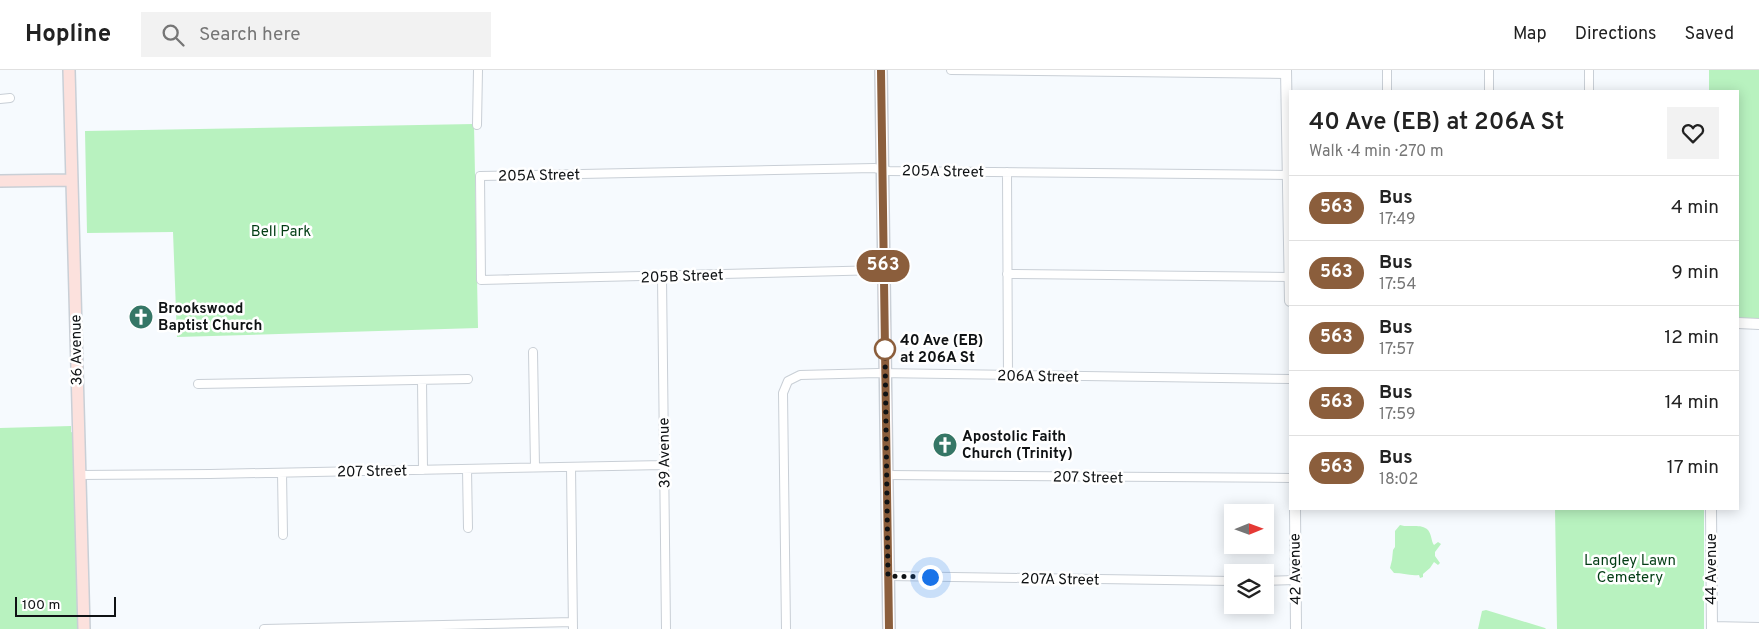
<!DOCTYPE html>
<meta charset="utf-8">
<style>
body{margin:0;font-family:Overpass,sans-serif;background:#f2f2f2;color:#222;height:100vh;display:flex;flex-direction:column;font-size:19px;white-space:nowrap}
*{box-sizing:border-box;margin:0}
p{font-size:16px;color:#767676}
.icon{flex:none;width:28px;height:28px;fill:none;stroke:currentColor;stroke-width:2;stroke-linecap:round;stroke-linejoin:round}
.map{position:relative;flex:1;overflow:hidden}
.details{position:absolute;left:1289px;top:20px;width:450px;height:420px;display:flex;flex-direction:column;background:#fff;border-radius:0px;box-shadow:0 2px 12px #0003}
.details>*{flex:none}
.badge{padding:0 10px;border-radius:16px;font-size:18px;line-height:32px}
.needle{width:32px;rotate:89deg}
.controls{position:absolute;left:1224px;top:434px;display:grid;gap:10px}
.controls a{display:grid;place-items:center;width:50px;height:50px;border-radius:0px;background:#fff;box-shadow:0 2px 12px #0003;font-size:25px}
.scale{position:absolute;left:15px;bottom:12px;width:101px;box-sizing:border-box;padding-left:5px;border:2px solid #0f1214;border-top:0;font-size:14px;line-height:18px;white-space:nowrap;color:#0f1214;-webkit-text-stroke:4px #fff;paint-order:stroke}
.you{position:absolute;width:25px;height:25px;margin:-12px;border:4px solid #fff;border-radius:50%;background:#1a73e8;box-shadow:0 0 0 8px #1a73e833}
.map>.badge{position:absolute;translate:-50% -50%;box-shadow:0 0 0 2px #fff}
.round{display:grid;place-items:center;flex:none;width:52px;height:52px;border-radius:0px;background:#f2f2f2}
.overview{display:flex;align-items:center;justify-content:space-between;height:85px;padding:0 20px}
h1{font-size:24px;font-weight:600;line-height:38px}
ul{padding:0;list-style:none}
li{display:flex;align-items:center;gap:15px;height:65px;padding:0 20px;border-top:1px solid #e0e0e0}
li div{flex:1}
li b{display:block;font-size:19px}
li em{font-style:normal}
li .badge{min-width:55px;font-weight:700;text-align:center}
header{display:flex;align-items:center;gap:30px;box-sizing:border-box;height:70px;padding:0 25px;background:#fff;border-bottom:1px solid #e0e0e0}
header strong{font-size:24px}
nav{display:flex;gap:28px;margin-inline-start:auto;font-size:18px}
.search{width:350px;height:45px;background:#f2f2f2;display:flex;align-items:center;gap:12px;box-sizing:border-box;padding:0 18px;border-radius:0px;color:#767676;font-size:19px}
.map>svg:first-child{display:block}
.green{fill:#b8f2bf}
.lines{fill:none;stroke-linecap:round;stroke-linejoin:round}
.minor-casing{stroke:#c9cfd6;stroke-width:10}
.tertiary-casing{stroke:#c9cfd6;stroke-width:12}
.secondary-casing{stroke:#c9cfd6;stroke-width:14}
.minor{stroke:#fff;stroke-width:8}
.tertiary{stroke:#fff;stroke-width:10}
.secondary{stroke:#fce1dd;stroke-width:11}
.line-casing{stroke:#fff;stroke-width:11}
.line{stroke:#8b5e3c;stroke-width:8}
.walk{stroke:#0f1214;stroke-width:5;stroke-dasharray:0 9}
.stop-dot{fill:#fff;stroke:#8b5e3c;stroke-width:2.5}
.labels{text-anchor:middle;stroke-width:5;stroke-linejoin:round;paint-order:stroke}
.street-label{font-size:15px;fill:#0f1214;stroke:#fff}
.park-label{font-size:15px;fill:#023d14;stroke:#fff}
.poi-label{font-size:15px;font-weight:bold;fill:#0f1214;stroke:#fff;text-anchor:start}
.stop-label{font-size:15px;font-weight:bold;fill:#0f1214;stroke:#fff;text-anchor:start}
</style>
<header>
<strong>Hopline</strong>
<div class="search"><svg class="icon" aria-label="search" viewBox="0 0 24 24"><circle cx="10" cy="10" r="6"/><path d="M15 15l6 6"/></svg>Search here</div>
<nav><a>Map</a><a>Directions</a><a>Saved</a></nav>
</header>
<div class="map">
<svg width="1759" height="559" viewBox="0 0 1759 559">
<rect width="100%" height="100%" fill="#f6fafe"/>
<path class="green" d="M1709,0H1759V249L1738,248V21H1709Z
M474,54L478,258L177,267L173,162L87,163L85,61Z
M71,356V362L75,363L82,559H0V358Z
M1555,439H1704V559H1557Z
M1400,455C1409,458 1421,453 1428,460C1432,465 1431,471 1434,475L1438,472L1441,474L1435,482V486L1440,493L1438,495L1434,492L1430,498L1423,504V507L1420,508L1419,505C1409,506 1403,503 1394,503L1390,498L1392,490L1393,480L1395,477V461Z
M1486,540L1545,558L1546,559H1478L1482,541Z"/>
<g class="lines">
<defs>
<path id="minor" d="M951,0L1286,4
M1387,0V21
M1489,0V21
M1589,0V21
M0,29L10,28
M477,55L478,0
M1007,102L1008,306
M883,200L481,210L480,106L874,98L889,101L1288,105
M1007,204L1289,207
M662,207L666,559
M533,282L535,397
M422,310L423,400
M198,314L468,309
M571,397L573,559
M467,399L468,458
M282,403L283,465
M79,405L210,404L664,395
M887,405L1290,408
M888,506L1232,511
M1265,511L1295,510
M264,559L573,552
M786,559L783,323L788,311L800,305L878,303L1290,309"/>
<path id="tertiary" d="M1286,0L1290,231
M1738,253L1759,254
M1295,439L1296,559
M1711,439L1712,559
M1712,557L1759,558"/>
<path id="secondary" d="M69,0L84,559
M881,0L889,559
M0,111L71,110"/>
</defs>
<use href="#minor" class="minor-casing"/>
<use href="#tertiary" class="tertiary-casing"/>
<use href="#secondary" class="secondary-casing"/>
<use href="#minor" class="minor"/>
<use href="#tertiary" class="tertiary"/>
<use href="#secondary" class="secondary"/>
</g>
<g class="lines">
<defs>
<path id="line" d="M881,0L889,559"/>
</defs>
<use href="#line" class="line-casing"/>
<use href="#line" class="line"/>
<path class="walk" d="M885,279L888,506L930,507"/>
</g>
<defs>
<symbol id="church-disc" viewBox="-11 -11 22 22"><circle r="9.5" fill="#357666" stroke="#fff"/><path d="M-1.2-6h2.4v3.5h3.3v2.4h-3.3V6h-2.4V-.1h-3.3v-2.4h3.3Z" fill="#fff"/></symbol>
</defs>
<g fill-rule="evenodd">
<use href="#church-disc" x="127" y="233" width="28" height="28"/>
<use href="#church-disc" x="931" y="361" width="28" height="28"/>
</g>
<circle class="stop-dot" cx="885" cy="279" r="10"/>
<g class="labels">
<g class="street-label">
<text transform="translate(943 101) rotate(1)" y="5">205A Street</text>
<text transform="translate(539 105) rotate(-1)" y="5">205A Street</text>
<text transform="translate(682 206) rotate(-2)" y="5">205B Street</text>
<text transform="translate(76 280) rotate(-91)" y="5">36 Avenue</text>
<text transform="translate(1038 306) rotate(1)" y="5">206A Street</text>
<text transform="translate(664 383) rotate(-91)" y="5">39 Avenue</text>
<text transform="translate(372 401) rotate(-1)" y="5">207 Street</text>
<text transform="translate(1088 407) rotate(1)" y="5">207 Street</text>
<text transform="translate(1295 499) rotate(-91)" y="5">42 Avenue</text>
<text transform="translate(1711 499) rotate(-90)" y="5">44 Avenue</text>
<text transform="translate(1060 509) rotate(1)" y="5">207A Street</text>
</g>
<g class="park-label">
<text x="281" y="166">Bell Park</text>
<text x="1630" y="495">Langley Lawn<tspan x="1630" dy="17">Cemetery</tspan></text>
</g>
<g class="poi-label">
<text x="158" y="243">Brookswood<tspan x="158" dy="17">Baptist Church</tspan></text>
<text x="962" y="371">Apostolic Faith<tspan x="962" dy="17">Church (Trinity)</tspan></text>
</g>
<g class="stop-label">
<text x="900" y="275">40 Ave (EB)<tspan x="900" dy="17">at 206A St</tspan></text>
</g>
</g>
</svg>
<div class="controls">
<a><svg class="needle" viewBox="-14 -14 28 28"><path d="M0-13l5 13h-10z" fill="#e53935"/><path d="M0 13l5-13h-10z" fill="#767676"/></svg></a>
<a><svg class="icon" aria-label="layers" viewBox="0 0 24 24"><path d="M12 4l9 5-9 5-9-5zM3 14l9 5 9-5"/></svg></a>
</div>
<div class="scale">100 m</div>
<div class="you" style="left:930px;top:507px"></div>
<b class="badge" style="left:883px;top:196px;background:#8b5e3c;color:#fff">563</b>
<section class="details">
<div class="overview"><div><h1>40 Ave (EB) at 206A St</h1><p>Walk · 4 min · 270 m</p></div><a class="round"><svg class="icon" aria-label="heart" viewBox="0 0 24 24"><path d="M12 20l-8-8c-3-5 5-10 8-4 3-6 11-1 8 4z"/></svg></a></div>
<ul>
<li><span class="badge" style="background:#8b5e3c;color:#fff">563</span><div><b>Bus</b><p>17:49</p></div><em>4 min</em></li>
<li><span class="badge" style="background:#8b5e3c;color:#fff">563</span><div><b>Bus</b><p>17:54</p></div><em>9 min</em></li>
<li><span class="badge" style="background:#8b5e3c;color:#fff">563</span><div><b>Bus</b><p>17:57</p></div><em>12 min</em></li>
<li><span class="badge" style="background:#8b5e3c;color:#fff">563</span><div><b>Bus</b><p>17:59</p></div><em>14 min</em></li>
<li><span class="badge" style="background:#8b5e3c;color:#fff">563</span><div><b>Bus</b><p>18:02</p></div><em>17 min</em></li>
</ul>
</section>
</div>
